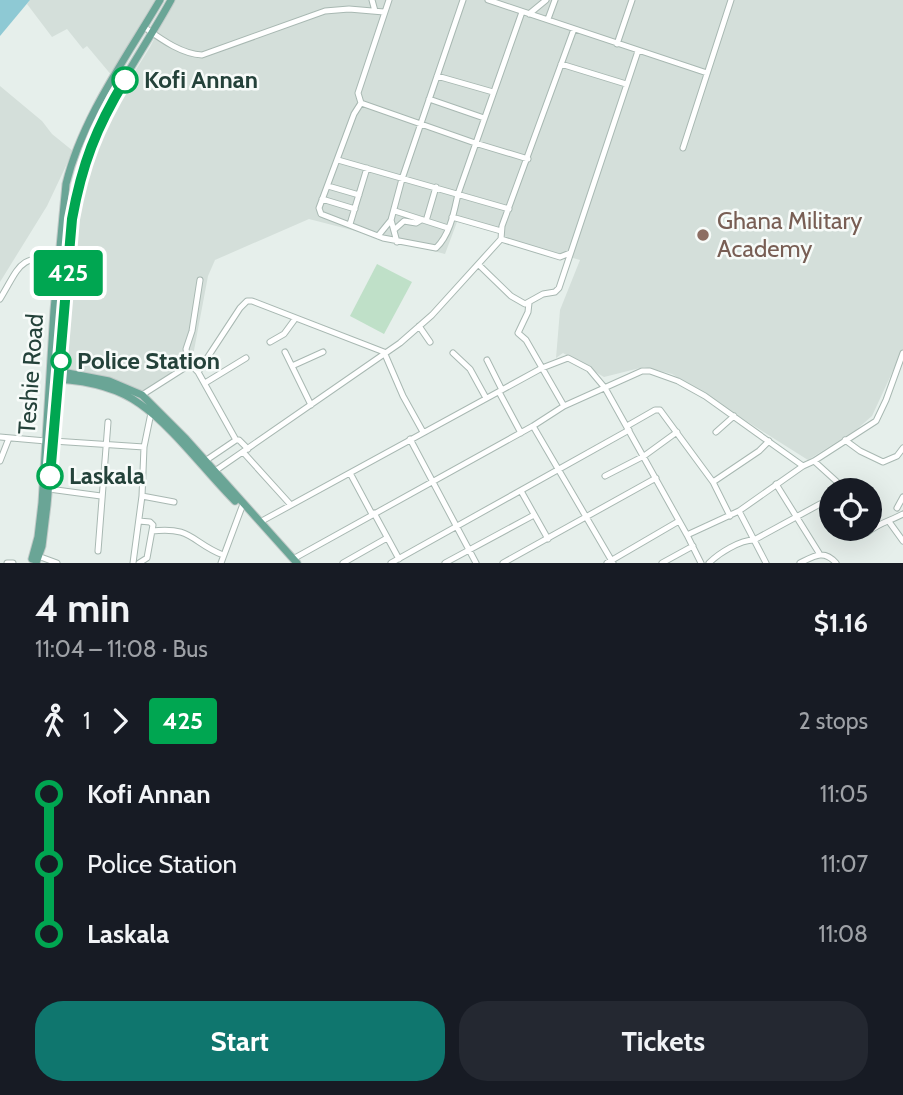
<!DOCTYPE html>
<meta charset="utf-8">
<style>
body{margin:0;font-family:Cabin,sans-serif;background:#242831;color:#f1f3f6;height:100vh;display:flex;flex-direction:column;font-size:26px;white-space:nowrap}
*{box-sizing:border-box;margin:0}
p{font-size:23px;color:#9ea1a6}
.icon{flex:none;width:38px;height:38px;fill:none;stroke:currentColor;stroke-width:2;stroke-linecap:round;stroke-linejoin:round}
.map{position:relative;height:563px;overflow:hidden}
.drawer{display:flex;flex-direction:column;background:#171b24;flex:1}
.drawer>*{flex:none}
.badge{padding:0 14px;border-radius:5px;font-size:24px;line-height:46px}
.tools{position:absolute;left:819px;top:478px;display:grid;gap:14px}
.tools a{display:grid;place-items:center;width:63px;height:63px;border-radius:50%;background:#171b24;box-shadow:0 7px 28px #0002;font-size:35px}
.map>.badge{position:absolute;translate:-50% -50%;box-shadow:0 0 0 4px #fff}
.legs{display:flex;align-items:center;gap:10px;height:77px;padding:0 35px;font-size:23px}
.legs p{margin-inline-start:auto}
.head{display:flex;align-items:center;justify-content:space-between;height:119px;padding:0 35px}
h1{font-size:38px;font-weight:700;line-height:52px}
.cta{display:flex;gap:14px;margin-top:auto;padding:14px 35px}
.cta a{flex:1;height:80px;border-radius:28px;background:#0f766e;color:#fff;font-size:28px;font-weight:700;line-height:80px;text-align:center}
.cta a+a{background:#242831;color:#f1f3f6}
ul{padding:0 35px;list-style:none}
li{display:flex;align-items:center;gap:24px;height:70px;font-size:26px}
li i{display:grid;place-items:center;width:10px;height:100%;margin:0 9px;background:currentColor}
li i::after{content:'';width:18px;height:18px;margin:-9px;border:5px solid;border-radius:50%;background:#171b24}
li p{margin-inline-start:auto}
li:first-child i{background:linear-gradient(#0000 50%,currentColor 0)}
li:last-child i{background:linear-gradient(currentColor 50%,#0000 0)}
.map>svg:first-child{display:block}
.built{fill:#d4dfda}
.green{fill:#bfe0c8}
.water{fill:#8ec9d4}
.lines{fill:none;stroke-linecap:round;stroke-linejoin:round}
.minor-casing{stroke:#a8b8b2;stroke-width:7}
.major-casing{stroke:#c2cac8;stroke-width:9}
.minor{stroke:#fff;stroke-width:5}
.major{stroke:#6aa596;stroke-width:7}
.line-1-casing{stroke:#fff;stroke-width:16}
.line-1{stroke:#00a651;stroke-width:10}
.stop-1-dot{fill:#fff;stroke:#00a651;stroke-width:3.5}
.education-dot{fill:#8d6e63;stroke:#f7fbf9;stroke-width:2.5}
.labels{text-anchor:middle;stroke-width:5;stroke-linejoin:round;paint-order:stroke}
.stop-label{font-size:24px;font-weight:bold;fill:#24423a;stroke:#f7fbf9;text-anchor:start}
.education-label{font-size:24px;fill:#785e54;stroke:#f7fbf9;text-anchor:start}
.street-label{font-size:24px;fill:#24423a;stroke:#f7fbf9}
</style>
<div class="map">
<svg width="903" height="563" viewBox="0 0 903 563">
<rect width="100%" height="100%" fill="#e6efeb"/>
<path class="built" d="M30,0H157L113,77L87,46L83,49L67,29L52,37L27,4Z
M174,0H903V349L872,416L856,430L808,460L672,374L644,367L604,377L563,353L556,358L560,310L580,260L517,242L491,229L457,222L445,254L309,219L215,260L208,276L192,361L142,392L124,383L100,375L66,370L73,232L84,178L94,146L116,102L150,47Z
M0,86L42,121L52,134L73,151L47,206L0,282Z"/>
<path class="green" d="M377,264L412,282L384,334L350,316Z"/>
<path class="water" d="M0,0H30L0,36Z"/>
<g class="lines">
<defs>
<path id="minor" d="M372,0L375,11
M389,0L358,93L361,103L475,143L528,159
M488,0L707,73
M529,14L546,0
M548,19L555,0
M144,27C161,39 181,54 202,55L325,11L349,9L384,12
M617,44L632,0
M561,64L626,84
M437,76L493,92
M429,99L484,118
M361,103L354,114L319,208L321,214L383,238L436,248C450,235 454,212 458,194L522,12
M683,148L731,0
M338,160L509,209
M328,186L359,195
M322,199L355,209
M395,211L448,228
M452,217L501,231
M426,221L436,187
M350,224L367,168
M394,230L404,221L416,223L421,220
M378,236L391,220
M501,239L560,257L570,253
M397,242L391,220L402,179L463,0
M479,265L511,296L525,304L543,294L555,292L559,288L638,51
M0,299C21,264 17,258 61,255
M529,303L528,312L518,333L526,340L564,406
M419,326L430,342
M270,342L284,334L295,319
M285,352L311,405
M453,353L470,369L486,398
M487,360L502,390
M189,366L186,349L192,331L200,280
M292,366L323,352
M198,372L240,308L247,301H252L384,352L403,396L423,432
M205,383L246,358
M499,392L521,433
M142,395L186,367H193L198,372L236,440H239L248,449
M533,426L613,563
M627,426L655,410H660L713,482L730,516
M716,432L734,416
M0,437L46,441
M410,439L476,563
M845,440L860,451L883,462L897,456L903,448
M53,441L144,447
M243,452L290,504
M0,461L9,438
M205,461L236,440
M814,461L846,490
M215,471L400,343L432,315L501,239L502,226L574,29
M350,473L372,514
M605,476L644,456L677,432
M713,482L759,451L769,441
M776,484L819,553
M49,489L101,496
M521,491L548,539
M142,496L174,502
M897,508L903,497
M739,511L766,563
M374,513L399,559
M139,521L150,522L153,525L147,558L139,563
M260,522L542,368L568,358L589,369L605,388L687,535
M890,523L903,541
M152,531C192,526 192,543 223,555
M868,532C879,523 890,521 903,514
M98,551L108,422
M38,556L57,563
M293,559L533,426L564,406L642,371H650L678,381L705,396L803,466
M7,563H13
M133,563L142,496L144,447L151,413
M221,563L243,504
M343,563L387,538
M391,563L629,430
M445,563L534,515
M503,563L656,478
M607,563L679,521
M662,563L693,546
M701,563L687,535L739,511L803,466L814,461L876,421L886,400L903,353
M709,563C719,553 740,540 754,540L820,504
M800,563C814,556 824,549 836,563"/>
<path id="major" d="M57,371L109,381L142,395L186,439L297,563
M58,379C87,381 117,387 140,404C174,428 205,471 235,501
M32,559L38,537L42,503L54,310L66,184C82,118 126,58 160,0
M36,563L42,546L47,505L72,219C76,198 79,176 86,156C106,101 143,51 171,0"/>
</defs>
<use href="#minor" class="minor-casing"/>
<use href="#major" class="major-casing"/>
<use href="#minor" class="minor"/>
<use href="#major" class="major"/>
</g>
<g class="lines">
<defs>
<path id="line-1" d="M50,476L72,219C82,164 96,128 125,80"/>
</defs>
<use href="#line-1" class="line-1-casing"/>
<use href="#line-1" class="line-1"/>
</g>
<g class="stop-1-dot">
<circle cx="125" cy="80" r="12"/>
<circle cx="61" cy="361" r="9"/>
<circle cx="50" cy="476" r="12"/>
</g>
<circle class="education-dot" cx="703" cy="235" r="7"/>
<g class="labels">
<g class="stop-label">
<text x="144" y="88">Kofi Annan</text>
<text x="77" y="369">Police Station</text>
<text x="69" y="484">Laskala</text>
</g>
<g class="education-label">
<text x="717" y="229">Ghana Military<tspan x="717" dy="28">Academy</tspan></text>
</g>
<g class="street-label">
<text transform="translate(31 374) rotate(-86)" y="8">Teshie Road</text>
</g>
</g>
</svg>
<div class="tools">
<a><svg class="icon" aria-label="locate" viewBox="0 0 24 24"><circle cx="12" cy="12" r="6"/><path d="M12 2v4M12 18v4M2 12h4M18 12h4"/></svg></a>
</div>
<b class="badge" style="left:68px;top:273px;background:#00a651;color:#fff">425</b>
</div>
<section class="drawer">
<div class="head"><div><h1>4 min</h1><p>11:04 – 11:08 · Bus</p></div><b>$1.16</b></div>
<div class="legs"><svg class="icon" aria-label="walk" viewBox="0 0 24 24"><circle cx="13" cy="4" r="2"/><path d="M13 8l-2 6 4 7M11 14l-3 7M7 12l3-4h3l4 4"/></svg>1<svg class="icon" aria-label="forward" viewBox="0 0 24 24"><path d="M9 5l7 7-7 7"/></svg><b class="badge" style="background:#00a651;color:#fff">425</b><p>2 stops</p></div>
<ul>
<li><i style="color:#00a651"></i><b>Kofi Annan</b><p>11:05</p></li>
<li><i style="color:#00a651"></i><span>Police Station</span><p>11:07</p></li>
<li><i style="color:#00a651"></i><b>Laskala</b><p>11:08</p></li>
</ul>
<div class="cta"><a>Start</a><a>Tickets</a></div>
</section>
